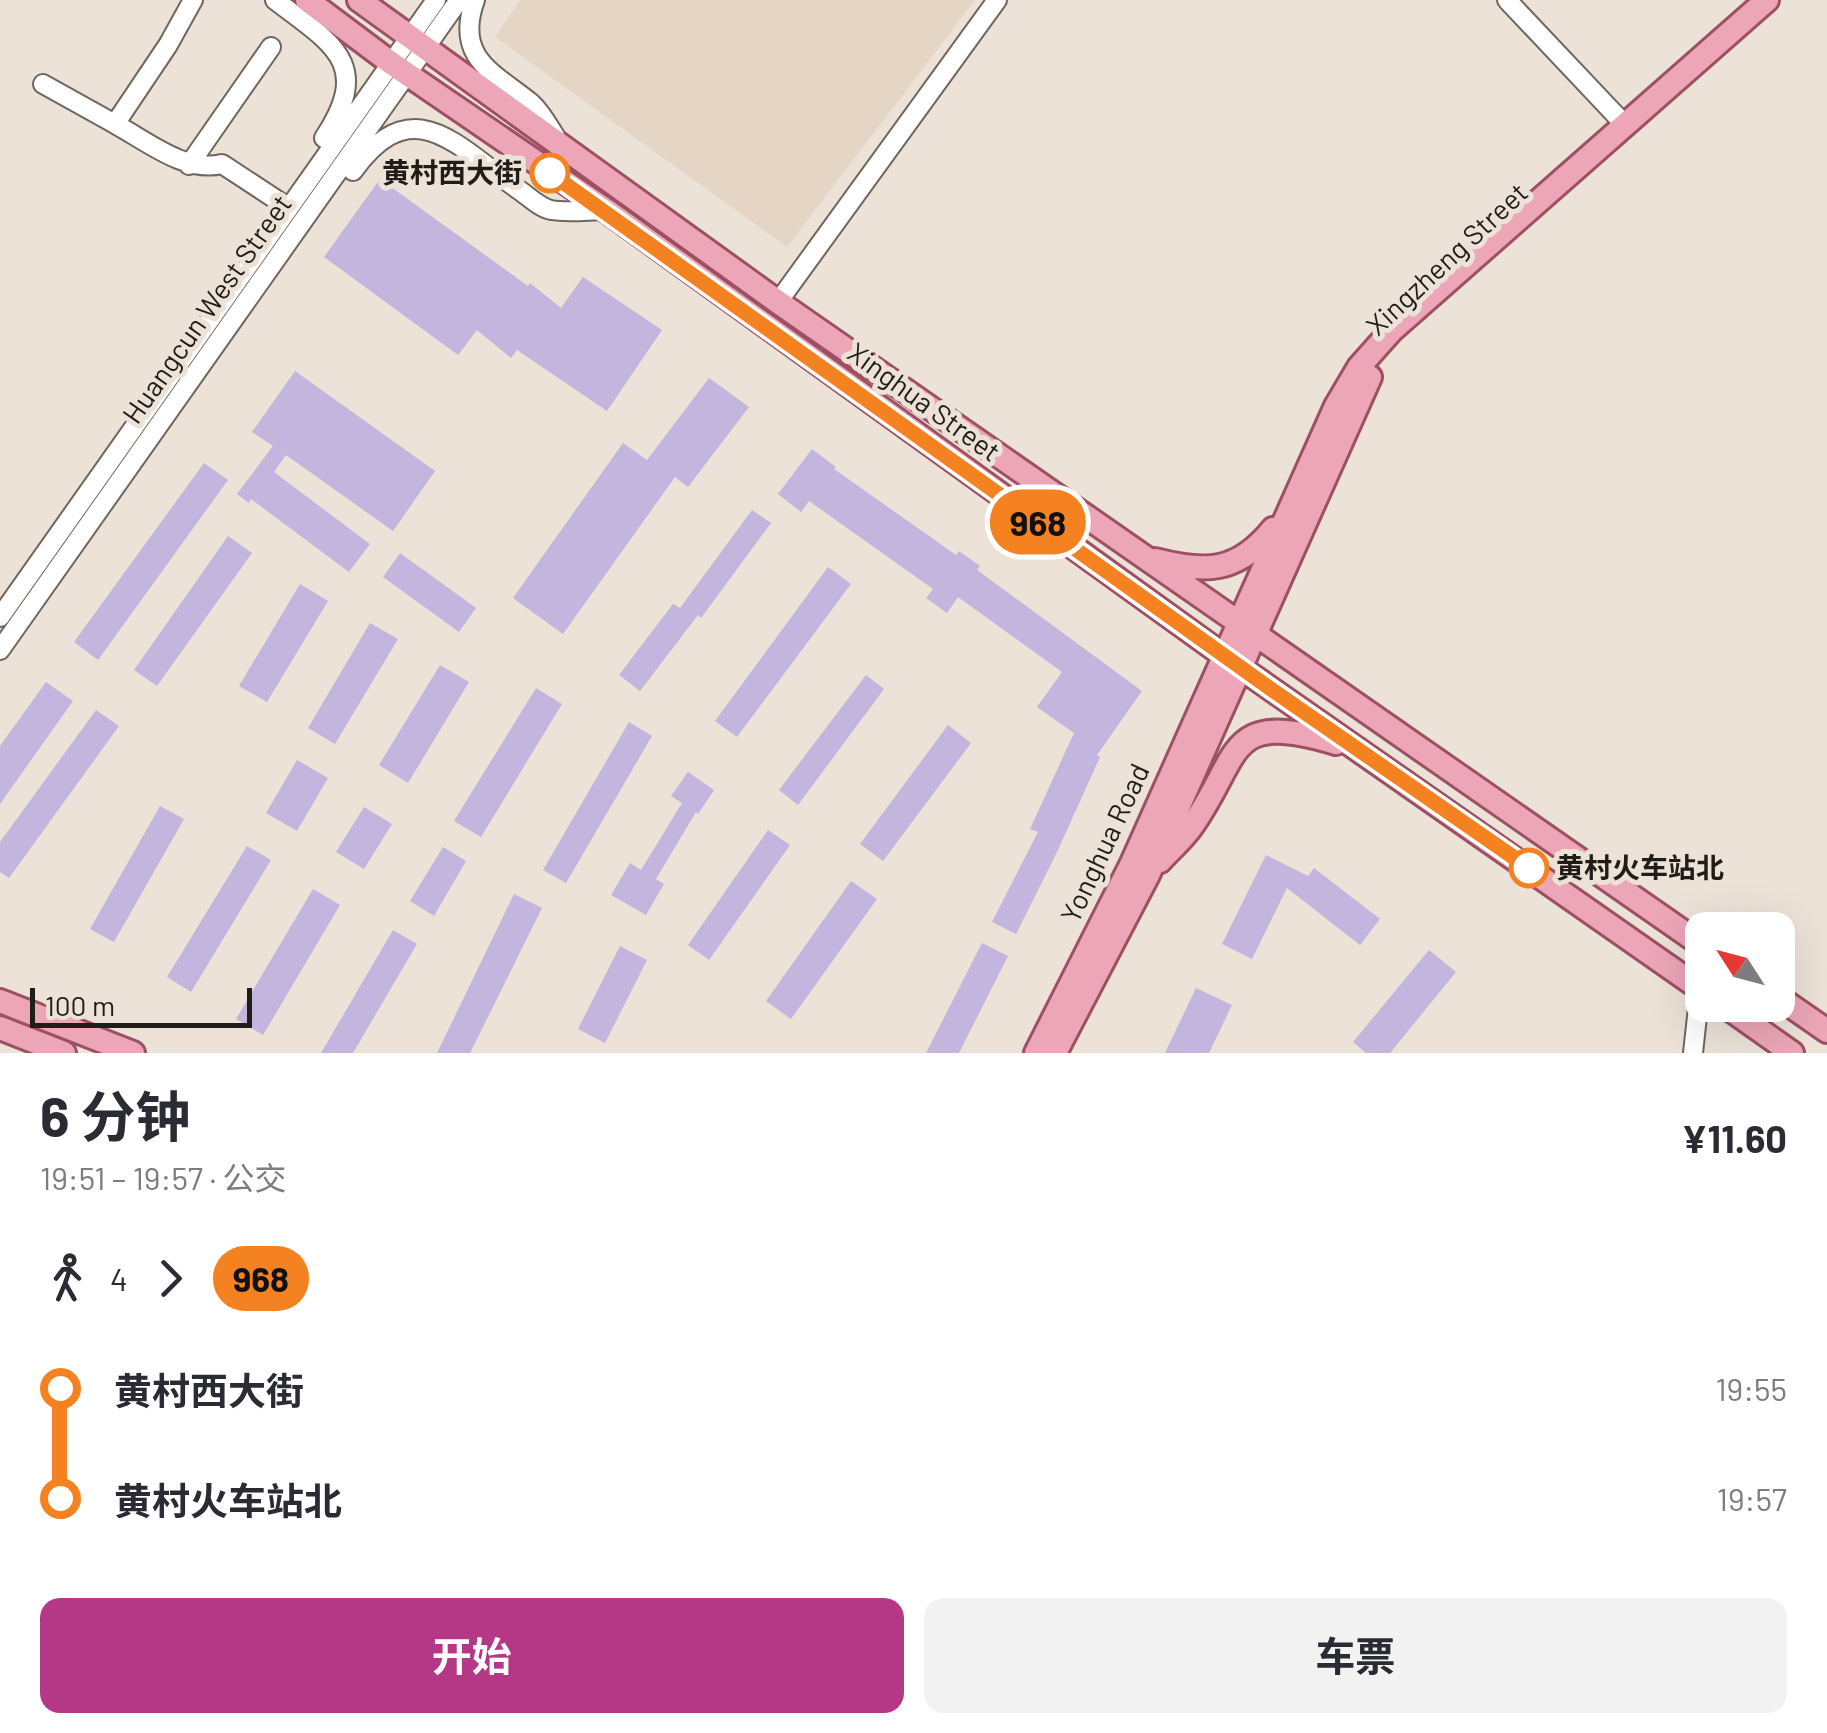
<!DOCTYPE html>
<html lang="zh">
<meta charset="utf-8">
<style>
body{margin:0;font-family:Barlow,"Noto Sans SC",sans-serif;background:#f2f2f3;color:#2b2b33;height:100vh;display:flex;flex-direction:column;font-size:38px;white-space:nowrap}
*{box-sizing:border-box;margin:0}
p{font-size:32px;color:#7c7c81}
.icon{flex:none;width:55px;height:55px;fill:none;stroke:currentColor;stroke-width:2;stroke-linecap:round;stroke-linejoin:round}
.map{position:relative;height:1053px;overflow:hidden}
.side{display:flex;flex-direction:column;background:#fff;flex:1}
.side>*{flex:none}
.badge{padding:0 20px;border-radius:32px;font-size:35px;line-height:65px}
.needle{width:65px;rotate:306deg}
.fabs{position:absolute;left:1685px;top:912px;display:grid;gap:20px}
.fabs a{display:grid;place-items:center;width:110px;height:110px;border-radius:20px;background:#fff;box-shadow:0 10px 40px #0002;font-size:50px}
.scale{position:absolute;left:30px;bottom:25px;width:222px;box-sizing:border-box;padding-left:10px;border:5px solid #201d19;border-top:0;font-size:28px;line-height:35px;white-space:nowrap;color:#201d19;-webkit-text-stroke:8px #ece2d8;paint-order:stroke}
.map>.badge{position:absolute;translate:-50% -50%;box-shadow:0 0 0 5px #fff}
.legs{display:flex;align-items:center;gap:15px;height:110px;padding:0 40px;font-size:32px}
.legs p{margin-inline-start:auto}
.headline{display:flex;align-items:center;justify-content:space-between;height:170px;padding:0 40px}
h1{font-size:55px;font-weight:700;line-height:75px}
.primary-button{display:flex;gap:20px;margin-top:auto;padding:20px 40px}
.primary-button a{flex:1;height:115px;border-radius:20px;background:#b53887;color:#fff;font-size:40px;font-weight:700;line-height:115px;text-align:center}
.primary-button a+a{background:#f2f2f3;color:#2b2b33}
ul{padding:0 40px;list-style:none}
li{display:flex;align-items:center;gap:35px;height:110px;font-size:38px}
li i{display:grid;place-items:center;width:15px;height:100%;margin:0 12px;background:currentColor}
li i::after{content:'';width:25px;height:25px;margin:-12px;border:8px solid;border-radius:50%;background:#fff}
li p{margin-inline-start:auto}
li:first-child i{background:linear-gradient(#0000 50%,currentColor 0)}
li:last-child i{background:linear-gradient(currentColor 50%,#0000 0)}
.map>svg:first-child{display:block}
.built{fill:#e5d5c5}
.building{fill:#c3b5dd}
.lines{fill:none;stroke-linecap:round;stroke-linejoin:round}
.minor-casing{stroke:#6f665d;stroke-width:22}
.major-casing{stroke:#9d5062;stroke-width:28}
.minor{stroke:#fff;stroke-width:18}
.major{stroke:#eca6b8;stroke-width:22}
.line-1-casing{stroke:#fff;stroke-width:22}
.line-1{stroke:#f58220;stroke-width:15}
.stop-1-dot{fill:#fff;stroke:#f58220;stroke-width:5}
.labels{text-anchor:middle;stroke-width:10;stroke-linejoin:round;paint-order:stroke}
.stop-label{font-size:28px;font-weight:bold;fill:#201d19;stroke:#ece2d8;text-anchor:end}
.street-label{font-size:28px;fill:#201d19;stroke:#ece2d8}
</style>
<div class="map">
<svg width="1827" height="1053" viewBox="0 0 1827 1053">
<rect width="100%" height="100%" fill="#ece2d8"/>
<path class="built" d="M520,0H975L787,247L495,37Z"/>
<path class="building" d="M380,179L528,286L530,283L561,308L583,277L662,330L607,411L517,350L511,358L477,330L458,355L324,257Z
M295,371L435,471L393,531L286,455L274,472L370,544L349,572L251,499L249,503L237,494L273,446L252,432Z
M709,378L749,407L688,487L675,477L563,634L513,598L623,443L647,460Z
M812,449L836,467L834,469L956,555L959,551L980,566L977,570L1142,691L1097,755L1100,757L1057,852L1016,934L992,922L1038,832L1030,829L1074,733L1037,707L1062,672L958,597L947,613L926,598L933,589L809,501L801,512L778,494Z
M204,463L228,480L98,660L74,642Z
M752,510L771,523L701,618L698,615L640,691L619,675L673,604L680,608Z
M228,536L252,553L157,686L134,670Z
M400,553L476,608L459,632L383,577Z
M828,567L851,584L737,737L715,721Z
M300,584L328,601L267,702L239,686Z
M370,623L398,639L335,744L308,728Z
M440,665L469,682L408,783L379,765Z
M866,675L884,689L798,805L779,790Z
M46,682L73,701L0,804V746Z
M536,688L562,704L481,837L454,821Z
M96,710L119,726L9,878L0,872V842Z
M629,722L652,736L566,883L543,870Z
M948,725L971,743L883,861L860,844Z
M297,760L328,778L297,831L266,813Z
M688,772L714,790L698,814L696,812L656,879L664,884L646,915L611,895L630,863L641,870L682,803L671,796Z
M160,806L184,819L114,942L90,929Z
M364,807L392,824L364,869L336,852Z
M768,830L790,845L709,960L688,945Z
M247,846L271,860L191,992L167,977Z
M443,847L466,861L434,916L410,901Z
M1266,855L1308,876L1314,868L1380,919L1360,945L1287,888L1252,959L1222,944Z
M851,881L877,899L791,1019L766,1001Z
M313,889L340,905L263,1035L236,1019Z
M514,894L542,908L470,1053H437Z
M393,930L417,944L353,1053H321Z
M982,943L1008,956L959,1053H926Z
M620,946L647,960L605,1043L578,1029Z
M1429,950L1456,972L1390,1053H1366L1353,1042Z
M1196,988L1232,1005L1209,1053H1165Z"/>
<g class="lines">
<defs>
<path id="minor" d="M275,0C331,43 374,63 324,138
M475,0C454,58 494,73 531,103C541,112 548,125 555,136
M1507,0L1626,126
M43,84L115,124L168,45L193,0
M115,124C148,142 185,173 222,164L289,208
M189,165L271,47
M353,171C413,88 456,146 519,190C528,196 540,208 551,210C568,213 589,210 606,210
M778,302L997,0
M0,617L436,0
M0,650L459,0
M1693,1053L1700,989"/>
<path id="major" d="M307,0L391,63L606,210L1241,668L1702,990
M359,0L778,302L1702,945
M1155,560C1206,573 1237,573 1273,529
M1160,861C1170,850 1183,839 1192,826C1242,755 1225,709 1336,743
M1778,997L1827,1031
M0,1001L133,1053
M1724,1005L1792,1053
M0,1028L64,1053
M1036,1053L1132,863L1336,406L1359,367L1392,330L1767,0
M1055,1053L1148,875L1370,377"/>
</defs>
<use href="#minor" class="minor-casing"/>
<use href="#major" class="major-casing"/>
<use href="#minor" class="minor"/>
<use href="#major" class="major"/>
</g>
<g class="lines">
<defs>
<path id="line-1" d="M550,173L1268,687L1529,868"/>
</defs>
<use href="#line-1" class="line-1-casing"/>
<use href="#line-1" class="line-1"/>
</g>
<g class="stop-1-dot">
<circle cx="550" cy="173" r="18"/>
<circle cx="1529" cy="868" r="18"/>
</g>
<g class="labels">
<g class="stop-label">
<text x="522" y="183">黄村西大街</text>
<text x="1556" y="878" text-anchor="start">黄村火车站北</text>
</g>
<g class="street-label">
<text transform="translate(1447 259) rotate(-43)" y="10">Xingzheng Street</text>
<text transform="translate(207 309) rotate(-55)" y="10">Huangcun West Street</text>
<text transform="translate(924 402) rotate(36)" y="10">Xinghua Street</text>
<text transform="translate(1105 843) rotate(-65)" y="10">Yonghua Road</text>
</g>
</g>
</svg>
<div class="fabs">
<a><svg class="needle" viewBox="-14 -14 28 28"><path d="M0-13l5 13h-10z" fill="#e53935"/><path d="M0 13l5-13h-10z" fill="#7c7c81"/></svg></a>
</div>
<div class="scale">100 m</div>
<b class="badge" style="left:1038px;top:522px;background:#f58220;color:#111">968</b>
</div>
<section class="side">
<div class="headline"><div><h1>6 分钟</h1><p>19:51 – 19:57 · 公交</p></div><b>¥11.60</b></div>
<div class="legs"><svg class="icon" aria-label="walk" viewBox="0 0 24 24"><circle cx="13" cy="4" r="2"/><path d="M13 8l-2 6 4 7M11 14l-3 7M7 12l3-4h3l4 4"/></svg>4<svg class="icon" aria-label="forward" viewBox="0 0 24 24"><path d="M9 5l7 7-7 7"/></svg><b class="badge" style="background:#f58220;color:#111">968</b></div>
<ul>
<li><i style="color:#f58220"></i><b>黄村西大街</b><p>19:55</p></li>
<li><i style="color:#f58220"></i><b>黄村火车站北</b><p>19:57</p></li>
</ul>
<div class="primary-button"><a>开始</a><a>车票</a></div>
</section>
